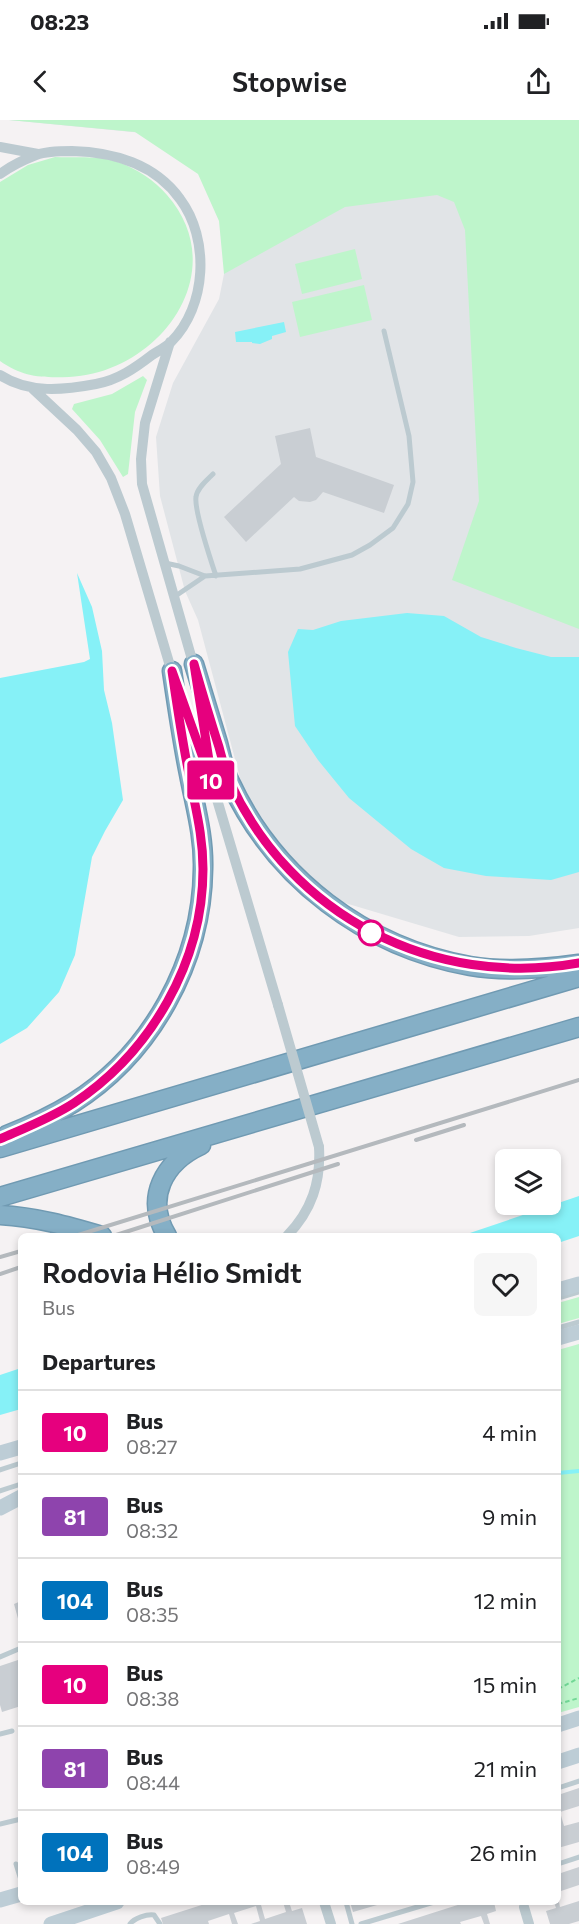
<!DOCTYPE html>
<meta charset="utf-8">
<style>
body{margin:0;font-family:Commissioner,sans-serif;background:#f6f6f6;color:#202124;height:100vh;display:flex;flex-direction:column;font-size:22px;white-space:nowrap}
*{box-sizing:border-box;margin:0}
p{font-size:20px;color:#757577}
.icon{flex:none;width:33px;height:33px;fill:none;stroke:currentColor;stroke-width:2;stroke-linecap:round;stroke-linejoin:round}
.map{position:relative;flex:1;overflow:hidden}
.details{position:absolute;left:18px;top:1113px;width:543px;height:672px;display:flex;flex-direction:column;background:#fff;border-radius:9px;box-shadow:0 3px 9px #0003}
.details>*{flex:none}
.badge{padding:0 12px;border-radius:4px;font-size:21px;line-height:39px}
.fabs{position:absolute;left:495px;top:1029px;display:grid;gap:12px}
.fabs a{display:grid;place-items:center;width:66px;height:66px;border-radius:9px;background:#fff;box-shadow:0 3px 9px #0003;font-size:30px}
.map>.badge{position:absolute;translate:-50% -50%;box-shadow:0 0 0 3px #fff}
h2{padding:0 24px;font-size:22px;line-height:54px}
.round{display:grid;place-items:center;flex:none;width:63px;height:63px;border-radius:9px;background:#f6f6f6}
.headline{display:flex;align-items:center;justify-content:space-between;height:102px;padding:0 24px}
h1{font-size:28px;font-weight:600;line-height:45px}
ul{padding:0;list-style:none}
li{display:flex;align-items:center;gap:18px;height:84px;padding:0 24px;border-top:2px solid #e0e0e0}
li div{flex:1}
li b{display:block;font-size:22px}
li em{font-style:normal}
li .badge{min-width:66px;font-weight:700;text-align:center}
.status{display:flex;justify-content:space-between;align-items:center;height:42px;padding:0 30px;background:#fff;direction:ltr}
.status svg{height:16px;fill:currentColor}
header{display:flex;justify-content:space-between;align-items:center;height:78px;padding:0 24px;background:#fff;font-size:27px;font-weight:600}
.map>svg:first-child{display:block}
.airport{fill:#e1e4e7}
.green{fill:#bef5cb}
.water{fill:#86f1f7}
.lines{fill:none;stroke-linecap:round;stroke-linejoin:round}
.stream{stroke:#86f1f7;stroke-width:4}
.building{fill:#c9ced3}
.highway-casing{stroke:#709ab2;stroke-width:21}
.path{stroke:#71d896;stroke-width:2;stroke-dasharray:4.5 3;stroke-linecap:butt}
.lane{stroke:#bccad0;stroke-width:5}
.street{stroke:#bccad0;stroke-width:10}
.secondary{stroke:#bdcdd6;stroke-width:15}
.highway{stroke:#85afc6;stroke-width:18}
.rail{stroke:#b4b9bd;stroke-width:4}
.street-bridge{stroke:#bccad0;stroke-width:10}
.line-casing{stroke:#fff;stroke-width:14}
.line{stroke:#e6007e;stroke-width:9}
.stop-dot{fill:#fff;stroke:#e6007e;stroke-width:3}
</style>
<div class="status"><b>08:23</b><svg viewBox="0 0 49 12"><path d="M0 12V9h3v3zM5 12V6h3v6zM10 12V3h3v9zM15 12V0h3v12zM26 1h20v11H26zM47 4h2v5h-2z"/></svg></div>
<header><svg class="icon" aria-label="back" viewBox="0 0 24 24"><path d="M15 5l-7 7 7 7"/></svg>Stopwise<svg class="icon" aria-label="share" viewBox="0 0 24 24"><path d="M12 15V3M7 8l5-5 5 5M5 13v7h14v-7"/></svg></header>
<div class="map">
<svg width="579" height="1804" viewBox="0 0 579 1804">
<rect width="100%" height="100%" fill="#f5f2f3"/>
<path class="airport" d="M9,0H579V808L529,816L459,817L335,780L282,728L243,669L198,500L185,471L160,376L156,317L173,263L219,179L224,154L225,21Z"/>
<path class="green" d="M9,0H579V509L452,460L479,381L465,110L454,82L437,75L345,87L224,154L219,101L198,54L135,12Z
M55,37C75,38 100,35 118,42C137,49 154,60 167,75C234,152 159,253 69,257C41,258 23,257 0,241V62L28,45Z
M355,129L362,159L302,174L295,144Z
M364,165L372,200L300,217L292,182Z
M143,256L147,260L135,292L128,354L123,357L100,320L72,289L74,284L112,274Z
M579,1177V1198L558,1204V1183Z
M579,1224V1587L558,1593V1230Z"/>
<path class="water" d="M284,202L286,212L272,216V219L260,224L252,223V222H236L235,212Z
M77,453L92,487L102,531L104,570L112,603L123,680L105,711L92,737L75,835L59,872L27,908L0,924V558L84,542L90,539Z
M407,493L444,496L481,517L516,528L551,537H579V752L551,760L486,756L444,748L411,729L349,678L318,640L295,606L288,532L298,509L313,510L341,501Z
M579,1076V1116L558,1123V1116H461Z
M21,1248V1289L0,1295V1255Z"/>
<g class="lines">
<path class="stream" d="M558,1353L579,1351"/>
</g>
<path class="building" d="M310,308L316,337L394,365L384,393L323,372L316,380L310,382L299,381L294,377L246,422L224,397L281,344L275,316Z
M21,1481V1506H20L14,1484Z
M21,1539V1586L2,1592L0,1585V1546Z
M579,1668V1686L560,1692L564,1706L579,1702V1722L558,1728V1708H560L558,1675Z
M579,1747V1765L558,1772V1754Z
M579,1781V1801L569,1804H550L546,1791L556,1788L554,1782H559L560,1787Z
M211,1782H268L261,1785L265,1799L286,1792L283,1782H289L292,1791L302,1788L307,1804H251L260,1801L256,1786L234,1793L238,1804H232L229,1794L208,1801L209,1804H163L161,1798Z
M350,1782H384V1783L353,1792Z
M467,1782H494L496,1791L487,1794L490,1804H484L481,1796L460,1802L461,1804H398Z"/>
<g class="lines">
<defs>
<path id="highway" d="M194,544C202,570 210,596 218,623C221,635 224,650 230,662C275,759 365,827 470,846C505,852 544,849 579,844
M7,1015C30,1006 52,996 73,983C151,934 202,842 203,749C204,716 195,686 189,654C182,620 177,585 172,551
M0,1028L579,857
M0,1077L579,907
M0,1095C36,1097 68,1106 102,1116
M167,1116C144,1078 164,1042 201,1025"/>
</defs>
<use href="#highway" class="highway-casing"/>
<path class="path" d="M558,1569L579,1558
M558,1584L579,1578"/>
<path class="lane" d="M213,354C207,360 197,368 196,377C194,390 211,441 216,456
M165,443L179,446L205,456L300,449L352,435L370,425L393,408L408,384L413,362L409,316L384,211
M174,477L205,456
M558,1178L579,1172
M558,1208L579,1202
M0,1350L21,1343
M0,1371L21,1364
M0,1537L21,1528
M0,1614L12,1611
M558,1668L579,1661
M0,1704L21,1699
M16,1744L21,1760
M558,1744L579,1737
M346,1782L352,1804
M130,1804C134,1798 147,1794 154,1795L160,1804
M361,1804L434,1782"/>
<path class="street" d="M0,27L38,34
M0,54C11,46 23,40 36,35C47,31 61,31 72,31C113,32 155,44 180,79C210,119 207,186 171,222C166,227 158,231 152,235C135,248 118,260 96,264C64,270 29,274 0,255
M170,222L145,303L141,339L142,364L195,550
M33,269L77,310L96,332L111,358L125,394L173,556
M184,584L213,666L278,885
M201,592L208,639
M287,1116C312,1090 321,1062 319,1027
M324,1782L331,1804
M524,1787L529,1804"/>
<path class="secondary" d="M558,1170L579,1164
M558,1218L579,1212
M0,1333L21,1327
M0,1388L21,1377
M558,1605L579,1598
M558,1642L579,1635
M0,1780L21,1774
M51,1804L117,1782"/>
<use href="#highway" class="highway"/>
<path class="rail" d="M416,1020L464,1005
M75,1116L579,960
M113,1116L338,1044
M0,1137L21,1131
M0,1154L21,1147"/>
<path class="street-bridge" d="M278,885L319,1027"/>
</g>
<g class="lines">
<defs>
<path id="line" d="M0,1019C25,1008 51,998 74,983C151,932 203,842 203,749C203,714 195,687 189,654C182,620 177,585 172,551L213,666L194,544C202,572 210,599 219,627C222,638 225,651 230,662C291,796 434,869 579,843"/>
</defs>
<use href="#line" class="line-casing"/>
<use href="#line" class="line"/>
</g>
<circle class="stop-dot" cx="371" cy="813" r="12"/>
</svg>
<div class="fabs">
<a><svg class="icon" aria-label="layers" viewBox="0 0 24 24"><path d="M12 4l9 5-9 5-9-5zM3 14l9 5 9-5"/></svg></a>
</div>
<b class="badge" style="left:211px;top:660px;background:#e6007e;color:#fff">10</b>
<section class="details">
<div class="headline"><div><h1>Rodovia Hélio Smidt</h1><p>Bus</p></div><a class="round"><svg class="icon" aria-label="heart" viewBox="0 0 24 24"><path d="M12 20l-8-8c-3-5 5-10 8-4 3-6 11-1 8 4z"/></svg></a></div>
<h2>Departures</h2>
<ul>
<li><span class="badge" style="background:#e6007e;color:#fff">10</span><div><b>Bus</b><p>08:27</p></div><em>4 min</em></li>
<li><span class="badge" style="background:#8e44ad;color:#fff">81</span><div><b>Bus</b><p>08:32</p></div><em>9 min</em></li>
<li><span class="badge" style="background:#0072bc;color:#fff">104</span><div><b>Bus</b><p>08:35</p></div><em>12 min</em></li>
<li><span class="badge" style="background:#e6007e;color:#fff">10</span><div><b>Bus</b><p>08:38</p></div><em>15 min</em></li>
<li><span class="badge" style="background:#8e44ad;color:#fff">81</span><div><b>Bus</b><p>08:44</p></div><em>21 min</em></li>
<li><span class="badge" style="background:#0072bc;color:#fff">104</span><div><b>Bus</b><p>08:49</p></div><em>26 min</em></li>
</ul>
</section>
</div>
